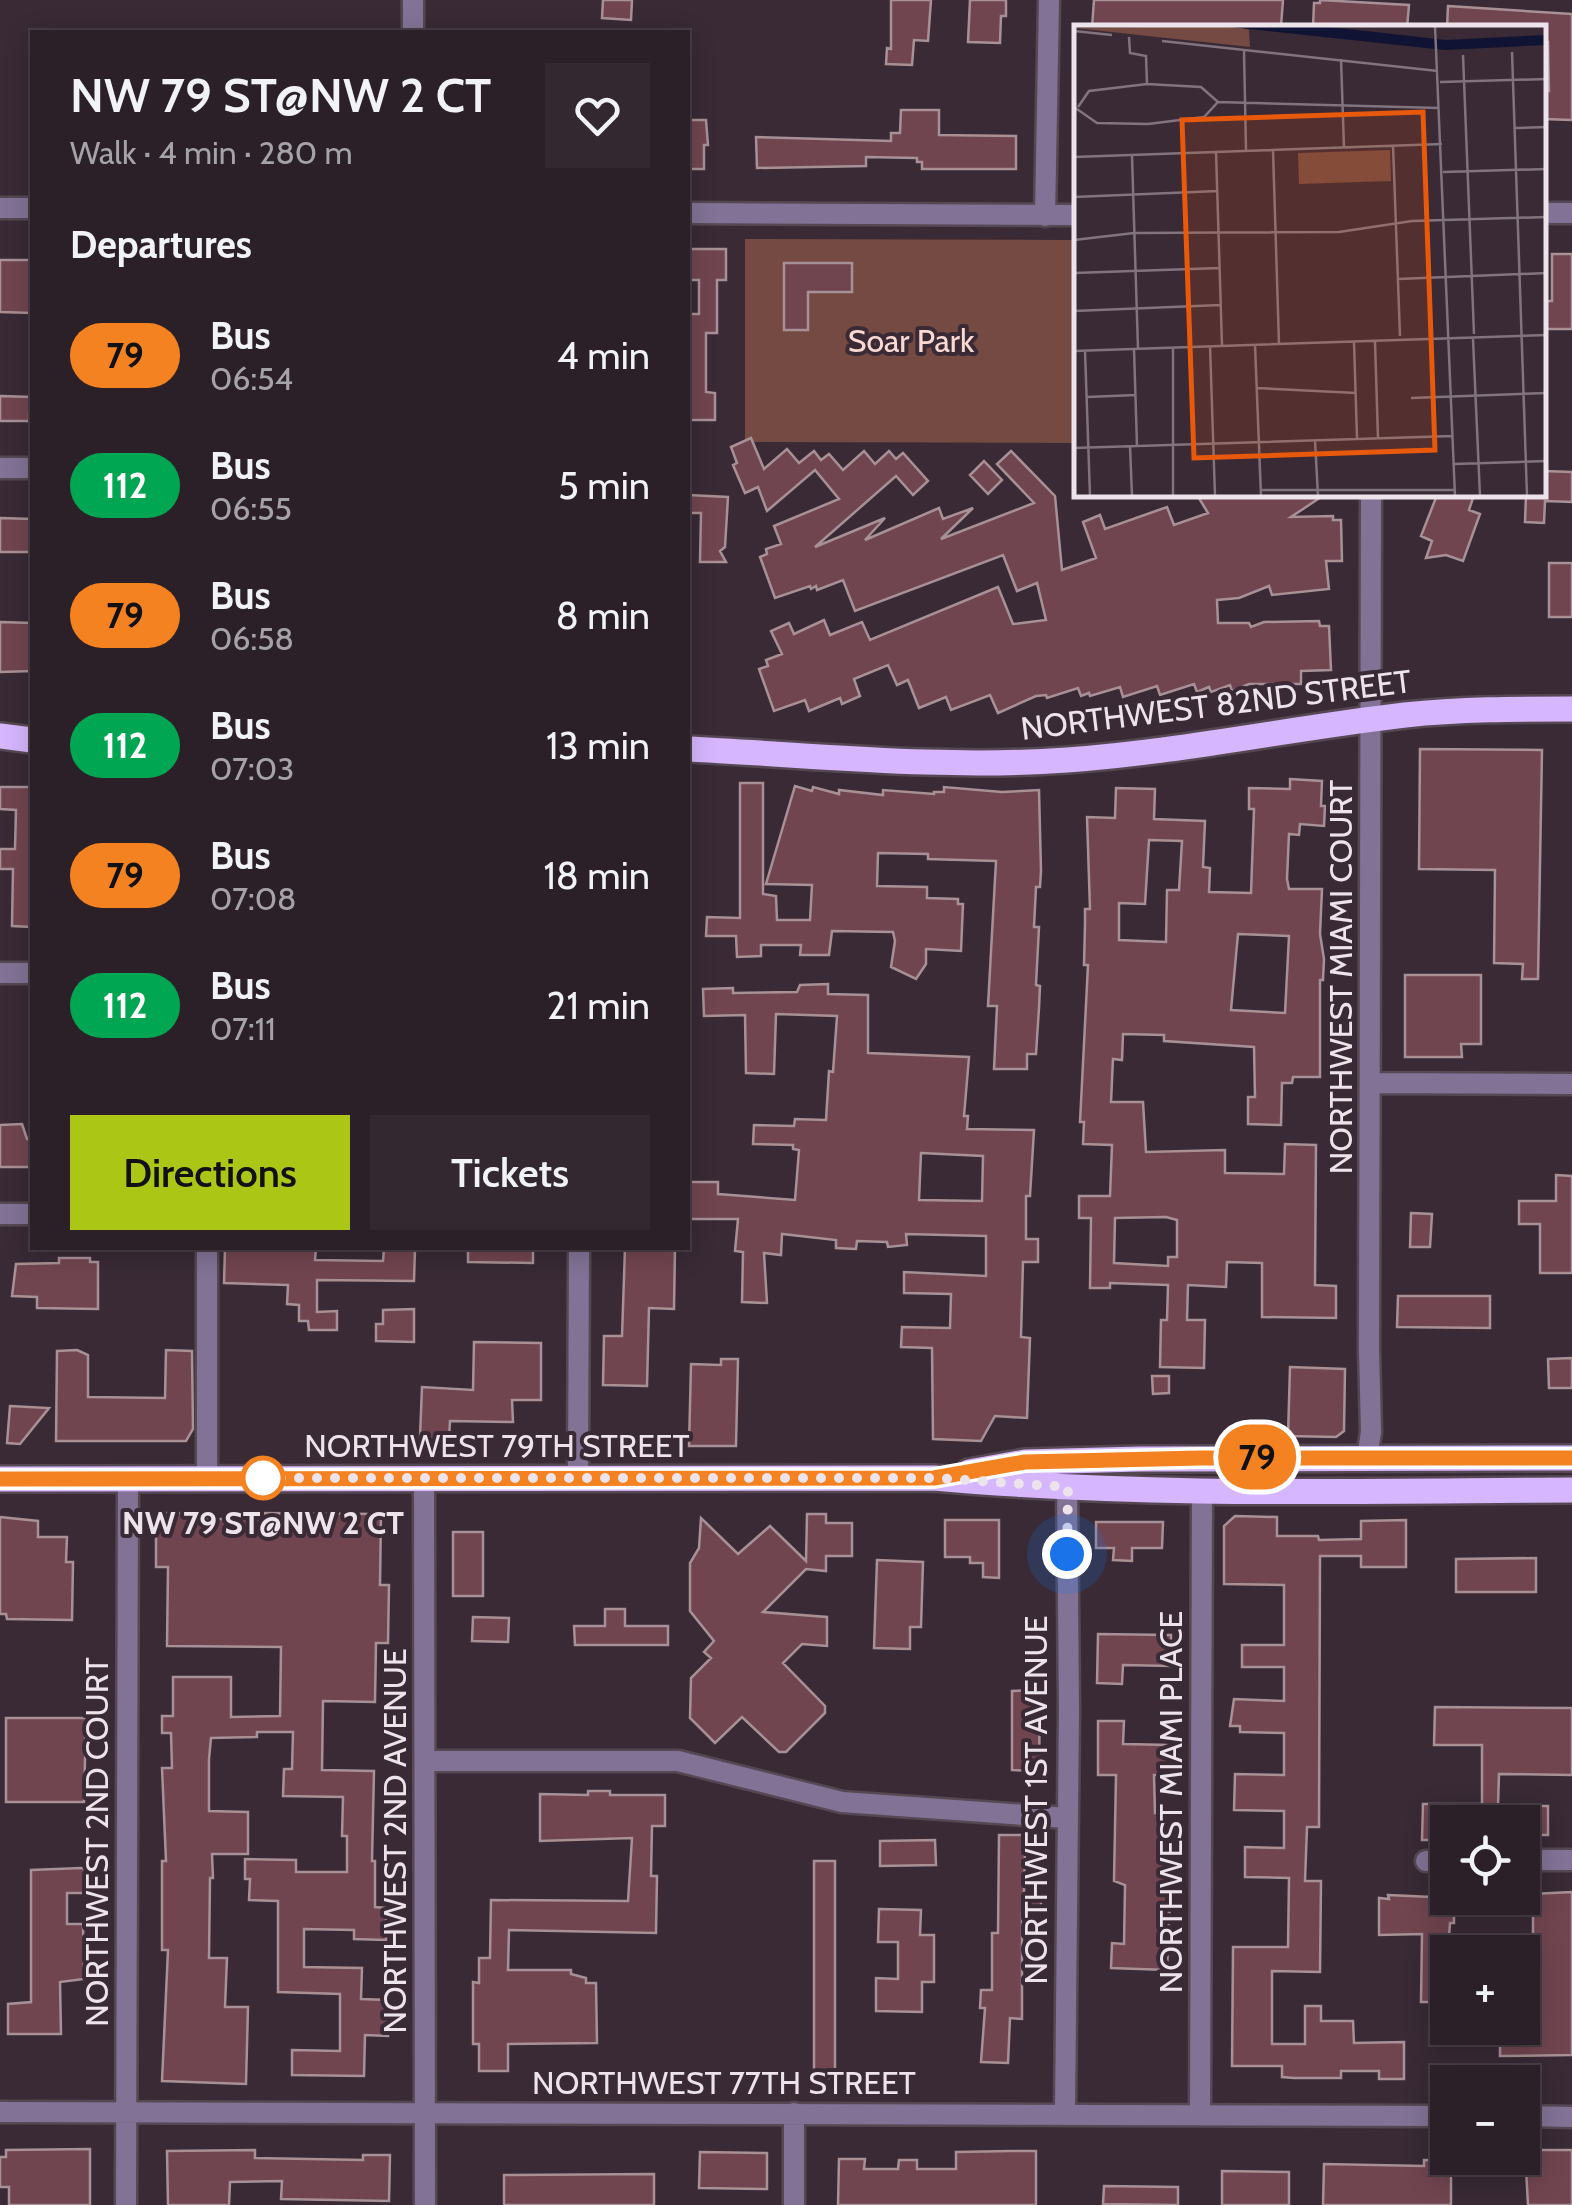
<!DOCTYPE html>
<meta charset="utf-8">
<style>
body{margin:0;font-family:Cabin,sans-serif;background:#332830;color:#f1f3f6;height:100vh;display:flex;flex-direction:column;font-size:38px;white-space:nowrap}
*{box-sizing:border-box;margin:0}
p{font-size:32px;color:#a6a3a8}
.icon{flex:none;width:55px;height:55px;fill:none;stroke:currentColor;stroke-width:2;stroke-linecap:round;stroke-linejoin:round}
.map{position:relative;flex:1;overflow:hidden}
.sheet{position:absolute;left:30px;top:30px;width:660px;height:1220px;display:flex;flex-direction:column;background:#2b2028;border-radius:0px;box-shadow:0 5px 25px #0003,0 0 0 2px #473e45}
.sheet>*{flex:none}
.badge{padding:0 20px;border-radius:32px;font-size:35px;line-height:65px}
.buttons{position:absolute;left:1430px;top:1805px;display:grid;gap:20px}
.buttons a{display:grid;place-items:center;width:110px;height:110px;border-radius:0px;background:#2b2028;box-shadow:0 5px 25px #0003,0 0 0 2px #473e45;font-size:50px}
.you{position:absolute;width:50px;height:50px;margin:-25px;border:8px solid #fff;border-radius:50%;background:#1a73e8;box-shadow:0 0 0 15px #1a73e833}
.map>.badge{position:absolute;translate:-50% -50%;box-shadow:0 0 0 5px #fff}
h2{padding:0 40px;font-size:38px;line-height:90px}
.round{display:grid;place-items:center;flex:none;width:105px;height:105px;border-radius:0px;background:#332830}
.head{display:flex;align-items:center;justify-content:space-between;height:170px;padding:0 40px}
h1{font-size:48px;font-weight:600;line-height:75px}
.button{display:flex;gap:20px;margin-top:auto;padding:20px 40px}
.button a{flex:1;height:115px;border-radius:0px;background:#abc615;color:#111;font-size:40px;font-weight:600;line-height:115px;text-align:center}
.button a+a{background:#332830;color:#f1f3f6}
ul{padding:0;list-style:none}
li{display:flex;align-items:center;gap:30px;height:130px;padding:0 40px}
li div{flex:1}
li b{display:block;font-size:38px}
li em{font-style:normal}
li .badge{min-width:110px;font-weight:700;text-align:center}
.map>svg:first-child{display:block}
.green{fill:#744a42}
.building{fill:#714550;stroke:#a89196;stroke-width:2.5;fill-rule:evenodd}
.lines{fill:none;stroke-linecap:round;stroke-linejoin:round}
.minor-casing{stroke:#564852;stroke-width:25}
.tertiary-casing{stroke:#564852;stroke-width:25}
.primary-casing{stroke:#564852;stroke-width:30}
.minor{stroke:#827396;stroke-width:20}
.tertiary{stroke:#827396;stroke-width:20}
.primary{stroke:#d6b6fe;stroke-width:25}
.line-casing{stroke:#fff;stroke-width:22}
.line{stroke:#f58220;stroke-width:15}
.walk{stroke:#ede3eb;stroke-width:10;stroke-dasharray:0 18}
.stop-dot{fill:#fff;stroke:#f58220;stroke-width:5}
.labels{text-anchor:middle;stroke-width:8;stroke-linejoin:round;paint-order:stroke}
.park-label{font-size:32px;fill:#f9d9d2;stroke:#392a35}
.street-label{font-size:32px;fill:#ede3eb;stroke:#392a35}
.stop-label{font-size:32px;font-weight:bold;fill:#ede3eb;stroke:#392a35}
.inset-road{fill:none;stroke:#81747e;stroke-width:2.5}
.view{fill:#e8590c;fill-opacity:0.15;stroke:#e8590c;stroke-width:5}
.inset-edge{fill:none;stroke:#ede3eb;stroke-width:5}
</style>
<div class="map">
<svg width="1572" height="2205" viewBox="0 0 1572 2205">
<rect width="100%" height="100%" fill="#392a35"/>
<path class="green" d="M745,239L1077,240V443L745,442Z"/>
<path class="building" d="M603,0H632L631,20L602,18Z
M891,0H931L928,41L914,40L912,65L886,64L887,48L891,49Z
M970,0H1006V16H1001L1000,43L968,42Z
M1094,0H1283L1281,26L1092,28Z
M1320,0L1409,5L1407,28H1313L1314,3H1320Z
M1448,6L1572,14V120L1544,119V91H1549L1548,42H1544V28H1447Z
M901,110H939V135L1016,136V169H922V162H917V158L866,157V166L757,168L756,137L891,141V133H900Z
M688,120H706L708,145H704V169H688Z
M688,249H726V280H717V333H706V392L715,393V420H688V314H699V280H688Z
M1552,254H1572V329H1544V301H1552Z
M0,260H32V313L0,312Z
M784,263H852V292H808V330H784Z
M0,396L32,397V414H29V421H0Z
M751,438L764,469L787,449L799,463L814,451L821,460L829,454L843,470L864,451L875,464L889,451L896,459L903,453L928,481L913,495L896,476L815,547L885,518L865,540L939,508L943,519L973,508L941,539L1034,503L997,464L1011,451L1055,496L1062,570L1096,558L1083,522L1100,515L1105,529L1167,507L1174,525L1208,513L1197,495H1324L1291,517L1333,516V520H1341L1342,561H1326L1329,589L1272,595L1269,586L1239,598L1217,600L1218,623H1249L1251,627L1264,622L1319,621L1320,626H1329L1331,670L1301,671V684H1249L1232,691L1230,685L1211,692L1209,687L1197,692L1194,684L1160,695L1157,686L1123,697L1120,687L1090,696L1089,693L1081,696L1078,688L1047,698L1046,695L1036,696L998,713L990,695L951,710L946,697L919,708L908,680L897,685L888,665L854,679L860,696L842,704L840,698L809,711L805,700L774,711L759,669L768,666L766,660L782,654L771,631L789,623L794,634L824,620L830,635L862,622L870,640L998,587L1013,624L1046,620L1037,583L1017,591L1003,555L855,611L843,580L817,590L816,586L811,589L810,586L775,598L760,557L767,554L766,549L781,544L774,526L839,499L815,470L767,511L758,487L745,493L733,465L737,463L731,447Z
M984,461L1002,480L988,494L970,475Z
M1544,471L1572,472V502L1545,501L1544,523L1525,522L1526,495H1544Z
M688,495L728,497L725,547L720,551L726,562H700L701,513H688Z
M1437,495H1474L1469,510L1480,514L1463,561L1446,555L1426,558L1432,541L1421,536Z
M0,518L32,519V552H0Z
M1549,563H1572V617H1549Z
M0,622L32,623V671L0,672Z
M1420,749L1542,750L1538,979H1522L1523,964L1494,963L1495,870L1419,869Z
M1290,779L1322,781L1321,806H1325L1324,826L1300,824L1299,835L1289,834L1287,879L1289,889H1322L1320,934L1324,959L1323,980H1320V1077H1293L1292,1083H1282L1281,1125L1248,1124V1097H1255L1254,1047L1164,1041V1035L1123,1034L1122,1060L1113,1059L1111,1102H1143L1146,1152L1225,1150V1173L1284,1174L1285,1144L1316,1145L1315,1285L1336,1286V1318L1262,1317V1263L1227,1262L1226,1287L1188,1285L1187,1320H1205L1204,1368L1160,1367L1161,1320H1167L1168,1285L1110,1283V1288H1090L1091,1218H1079V1196H1110L1112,1145L1083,1144L1084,1122H1080L1088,965H1084L1085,924V909H1090L1087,817L1115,818L1116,788L1155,789L1154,819L1205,821L1203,867L1210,868L1209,892L1251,893L1254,809H1249V788L1290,789ZM1149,840L1182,841L1179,890H1167L1166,942L1119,940V903L1145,904ZM1238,934L1289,936L1285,1013L1231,1010ZM1166,1217L1177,1220V1257H1168V1266L1114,1263L1115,1218Z
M740,783H763V894L776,896L777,920H810L812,885L766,884L795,786L812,791L813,787L839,794V790L883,795V790L934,794V792H944V787L1002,792L1039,790L1041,871L1040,887H1036L1034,927H1039L1036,985L1040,986L1039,1008L1036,1054H1027V1069H994L997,1006H988L996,861L928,859V854L878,853L877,886L927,887V898L958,899V904H963L961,951L926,949V964L916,979L891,967L895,941L893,932L832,931L829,955H800L801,945H761V956L737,957L736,936H706L707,917L740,918Z
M0,787H32V927L12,926L13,869H0V849H15L16,810L0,809Z
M1405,975H1481V1044H1461L1462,1057H1405Z
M828,984V994L868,995V1053L969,1057L964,1116H968L967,1129L1034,1130L1030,1196H1026V1239H1038V1262H1023L1021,1337L1030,1338L1027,1418L995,1416L981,1441L933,1439L932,1348L901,1347L902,1327L950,1328L951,1294L904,1293V1272L986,1276V1236L906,1234L907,1245L888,1247L887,1242L857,1241L856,1249L836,1248V1240L782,1234L781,1255L764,1253L767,1303L742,1302L743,1252L735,1251L738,1219H688V1182H718V1194L795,1200L799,1150L793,1149V1145L753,1144L754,1125L794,1126L795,1119L826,1120L829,1071L833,1072L837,1016L776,1014L774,1074L746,1073L745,1015L704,1016L703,989L733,988V993L797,992L800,985ZM921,1153L983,1156L982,1201L919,1200Z
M22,1124L27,1139H32V1167H0V1125Z
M1556,1175L1572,1176V1273H1540V1224H1519V1201H1556Z
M1411,1213L1432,1214L1430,1247H1410Z
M225,1248H316L315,1260L383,1261L384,1248L415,1249L414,1281L317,1280V1312L337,1311V1330H309L308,1321H299V1305L287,1304L288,1285L224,1283Z
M468,1248H533V1263L468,1262Z
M625,1248H675L674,1309L649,1308L647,1386L603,1385L604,1336H622Z
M59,1258H90V1262H98V1309L37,1308V1297L12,1296L16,1264L59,1263Z
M1398,1296H1490V1328L1397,1327Z
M414,1309V1342L376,1341V1324H383V1310Z
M474,1342L541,1343V1400H512L513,1422L450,1421L449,1439L420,1437L422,1387L473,1390Z
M77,1350L88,1355V1397L165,1398L166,1350L192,1351L193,1429L186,1441H56L57,1351Z
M1572,1358V1388H1549L1548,1359Z
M721,1359H738L736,1446H689L691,1364L721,1365Z
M1290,1367L1345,1369L1344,1431L1336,1437L1288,1436Z
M1152,1376H1169V1393L1153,1394Z
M10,1406L49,1408L20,1444L7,1443Z
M156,1513H188V1519H260L259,1513L381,1514L380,1585H389L388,1643H376L375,1702L323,1701L322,1770L374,1771L372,1861H375V1907L386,1908V1940L354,1939V1930L304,1929V1967L362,1968L361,1999L389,2000L388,2036L365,2035L364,2076L292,2075V2050L340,2051V1994L278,1992V1901L249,1900L250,1879H245V1859L296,1860V1872H347V1836H342L343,1797L283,1796L284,1769H292L293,1732H257V1737L211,1738L209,1759V1811L248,1812V1854H212L213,1878H210L209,1958H227L225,2007H248L246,2084L162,2081L168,1950H162V1861H166L162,1768H172L171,1733H162V1716H173V1677H231V1717L280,1716L281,1647L167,1646L168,1567H156Z
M807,1514H826V1523H852V1556H826V1571L806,1569L763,1612L827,1617V1646L802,1644L783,1663L825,1706V1713L786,1752H779L742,1717L715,1743L690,1718L691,1678L711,1658L704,1652L714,1641L690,1611V1563L699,1548L701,1518L738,1554L770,1526L806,1561Z
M1235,1516L1277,1517V1536H1318L1319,1540L1361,1539V1521L1406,1520V1567H1361V1556H1320L1319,1827H1307L1305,1881H1321L1320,1972L1272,1971V2044H1305V2006H1321V2021H1353L1354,2043L1404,2042V2079H1379V2071H1341V2078H1294L1282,2077V2066H1232L1233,1947H1288L1289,1878L1245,1877V1847L1284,1848V1811L1234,1810L1235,1774L1284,1775V1733L1240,1732V1726H1230L1234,1699L1284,1701V1667H1242V1645H1284V1585L1224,1584V1526Z
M0,1517L38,1521V1537H67L66,1562H73L72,1620L7,1619L6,1614H0Z
M945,1520H999V1578L983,1577V1563H970V1557H945Z
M1096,1522H1163L1162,1548H1132V1561L1113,1560L1114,1548H1096Z
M453,1532H483V1596H453Z
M1536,1558V1592H1456V1559Z
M877,1560L923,1562L921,1627H910V1649L874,1648Z
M605,1609H625V1626H668V1645H575L574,1626H605Z
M473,1617L509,1618L508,1642L472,1641Z
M1098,1634L1171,1635V1666L1123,1665L1122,1684L1097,1683Z
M1040,1690L1039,1771L1012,1770V1691Z
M1435,1707L1572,1708V1775L1499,1774L1498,1806H1548V1835H1522V1822H1448V1840H1422L1423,1804H1482V1745H1434Z
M6,1718H86L84,1802H6Z
M1098,1721H1124L1123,1744L1171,1745V1775H1154L1155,1813H1161V1855H1172L1167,1970L1111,1968L1112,1943L1124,1944L1125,1885L1114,1881L1116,1775H1098Z
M588,1791H610V1795H665V1826H652L651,1876H657L656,1933L509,1930L508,1970H571V1974L586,1978V1983H596L597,2043L508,2044V2071H479V2044H473V1982L479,1983V1958H490L491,1900L628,1901L632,1838L540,1841V1794L588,1795Z
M999,1835H1042V1853H1025L1024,1894L1041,1895V1913H1022V2019L1010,2018L1008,2063L981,2062L985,2008H980L981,1990H992V1933H998Z
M935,1840L936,1865L880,1866V1841Z
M814,1861H835V2078H814Z
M81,1868L89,1870V1893H67V1924H83L84,1979L60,1982L61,2034H8V2004L31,2002V1870Z
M1572,1892V2055L1500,2056V2028H1522V1944H1533V1894Z
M1388,1895L1454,1898V1923H1450L1448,1952V2002H1421L1422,1934L1379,1935V1898L1389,1899Z
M879,1909L921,1910L920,1935H934V1982H922V2012L876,2011V1978L898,1979V1942H878Z
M90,2149V2205H9V2187H0V2157H6V2150Z
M255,2150V2158L363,2160V2155H390L389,2201L281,2199L282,2181L230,2182L229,2205H168L167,2151Z
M1525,2150H1572V2205H1528Z
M1011,2151H1036V2205H838L839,2159H865L864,2169H898L899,2160H917V2169H956V2152Z
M700,2152L767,2153V2189L699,2188Z
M1424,2160L1451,2161V2205H1323L1324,2164L1424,2166Z
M1222,2171L1289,2172V2205H1222Z
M654,2174V2205H504V2175Z
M1104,2186L1178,2187V2205L1103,2204Z"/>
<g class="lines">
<defs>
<path id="minor" d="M413,32V0
M0,208H32
M688,213L1077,215
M1544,213H1572
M1045,216L1049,0
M0,468H32
M0,973H32
M1372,1083L1572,1084
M0,1214H32
M207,1248V1479
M1367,1458L1371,1432L1369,1349L1371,495
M578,1479L579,1248
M425,1761H678L842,1802L1067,1818
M1522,1860H1572
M1426,1861L1448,1860
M0,2112L1448,2116
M794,2113V2205
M1065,2113L1069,1709L1067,1487
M1200,2114L1202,1490
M1522,2116L1572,2117
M126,2205L128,1479"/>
<path id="tertiary" d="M424,1478L425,2205"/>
<path id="primary" d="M0,736L32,740
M688,749C814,755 940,769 1067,760C1180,752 1292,728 1405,715C1461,709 1516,709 1572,709
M969,1472L1025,1462L1140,1459L1572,1458
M0,1479L934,1478C1146,1497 1360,1491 1572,1490"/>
</defs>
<use href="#minor" class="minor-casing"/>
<use href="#tertiary" class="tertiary-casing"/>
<use href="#primary" class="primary-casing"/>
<use href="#minor" class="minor"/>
<use href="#tertiary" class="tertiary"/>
<use href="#primary" class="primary"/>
</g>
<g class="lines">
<defs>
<path id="line" d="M0,1479L934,1478L1025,1462L1200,1458H1572"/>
</defs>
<use href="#line" class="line-casing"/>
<use href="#line" class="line"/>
<path class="walk" d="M263,1478H934L1068,1487L1067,1554"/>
</g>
<circle class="stop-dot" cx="263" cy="1478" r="20"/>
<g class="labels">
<g class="park-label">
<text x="911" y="352">Soar Park</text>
</g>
<g class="street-label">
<text transform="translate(1216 705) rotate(-7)" y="11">NORTHWEST 82ND STREET</text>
<text transform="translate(1341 977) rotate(-90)" y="11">NORTHWEST MIAMI COURT</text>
<text x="497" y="1457">NORTHWEST 79TH STREET</text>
<text transform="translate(1036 1800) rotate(-90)" y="11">NORTHWEST 1ST AVENUE</text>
<text transform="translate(1171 1802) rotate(-90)" y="11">NORTHWEST MIAMI PLACE</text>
<text transform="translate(395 1841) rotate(-90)" y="11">NORTHWEST 2ND AVENUE</text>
<text transform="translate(97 1842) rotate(-90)" y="11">NORTHWEST 2ND COURT</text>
<text x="724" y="2094">NORTHWEST 77TH STREET</text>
</g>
<g class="stop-label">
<text x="263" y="1534">NW 79 ST@NW 2 CT</text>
</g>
</g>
<g transform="translate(1074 25)">
<rect width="472" height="472" fill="#392a35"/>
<path d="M162,1L175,5L176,22L0,3ZM316,125L317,156L225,159L224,128Z" fill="#744a42"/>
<path d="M148,1H247L372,15L472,10V20L371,25Z" fill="#101333"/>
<path class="inset-road" d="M361,1L381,471M0,6L38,10M55,12L56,28L72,31L73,59M88,16L364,46M170,26L172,125M438,27L453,471M389,30L400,309M267,34L270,123M366,57L473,54M0,82L23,98L74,99L130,92L144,77L365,83M4,82L15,66L73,59L127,62L144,77M441,103L473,102M319,120L326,311M199,125L205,319M142,126L148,321M58,131L64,324M0,132L368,119M369,147L473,144M0,172L144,166M0,215L60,208L265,207L338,196L473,192M0,248L146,243M324,254L473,248M0,286L147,280M399,314L406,471M280,317L283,413M301,317L304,413M181,320L187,471M136,321L141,471M99,323V471M60,324L63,421M0,326L473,310M11,326L16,471M183,363L282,368M13,372L62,370M337,373L473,368M241,415L244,471M56,421L58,471M0,423L378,411M380,439L473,436M187,465H380"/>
<path class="view" d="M349,87L361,425L120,433L108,95Z"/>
<rect width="472" height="472" class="inset-edge"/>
</g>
</svg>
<div class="buttons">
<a><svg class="icon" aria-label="locate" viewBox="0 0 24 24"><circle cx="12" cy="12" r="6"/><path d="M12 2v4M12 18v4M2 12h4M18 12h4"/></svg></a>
<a>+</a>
<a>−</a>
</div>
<div class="you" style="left:1067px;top:1554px"></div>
<b class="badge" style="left:1257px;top:1457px;background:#f58220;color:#111">79</b>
<section class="sheet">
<div class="head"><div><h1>NW 79 ST@NW 2 CT</h1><p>Walk · 4 min · 280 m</p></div><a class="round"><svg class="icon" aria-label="heart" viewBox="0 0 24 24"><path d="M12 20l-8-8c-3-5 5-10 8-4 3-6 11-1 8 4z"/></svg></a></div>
<h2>Departures</h2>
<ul>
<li><span class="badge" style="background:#f58220;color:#111">79</span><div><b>Bus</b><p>06:54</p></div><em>4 min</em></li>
<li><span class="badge" style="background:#00a651;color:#fff">112</span><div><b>Bus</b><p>06:55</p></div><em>5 min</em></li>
<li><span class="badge" style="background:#f58220;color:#111">79</span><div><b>Bus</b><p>06:58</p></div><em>8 min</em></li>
<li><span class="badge" style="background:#00a651;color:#fff">112</span><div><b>Bus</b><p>07:03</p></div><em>13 min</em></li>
<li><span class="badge" style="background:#f58220;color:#111">79</span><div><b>Bus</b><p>07:08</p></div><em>18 min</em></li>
<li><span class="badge" style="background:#00a651;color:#fff">112</span><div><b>Bus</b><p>07:11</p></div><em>21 min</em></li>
</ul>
<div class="button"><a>Directions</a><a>Tickets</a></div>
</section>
</div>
